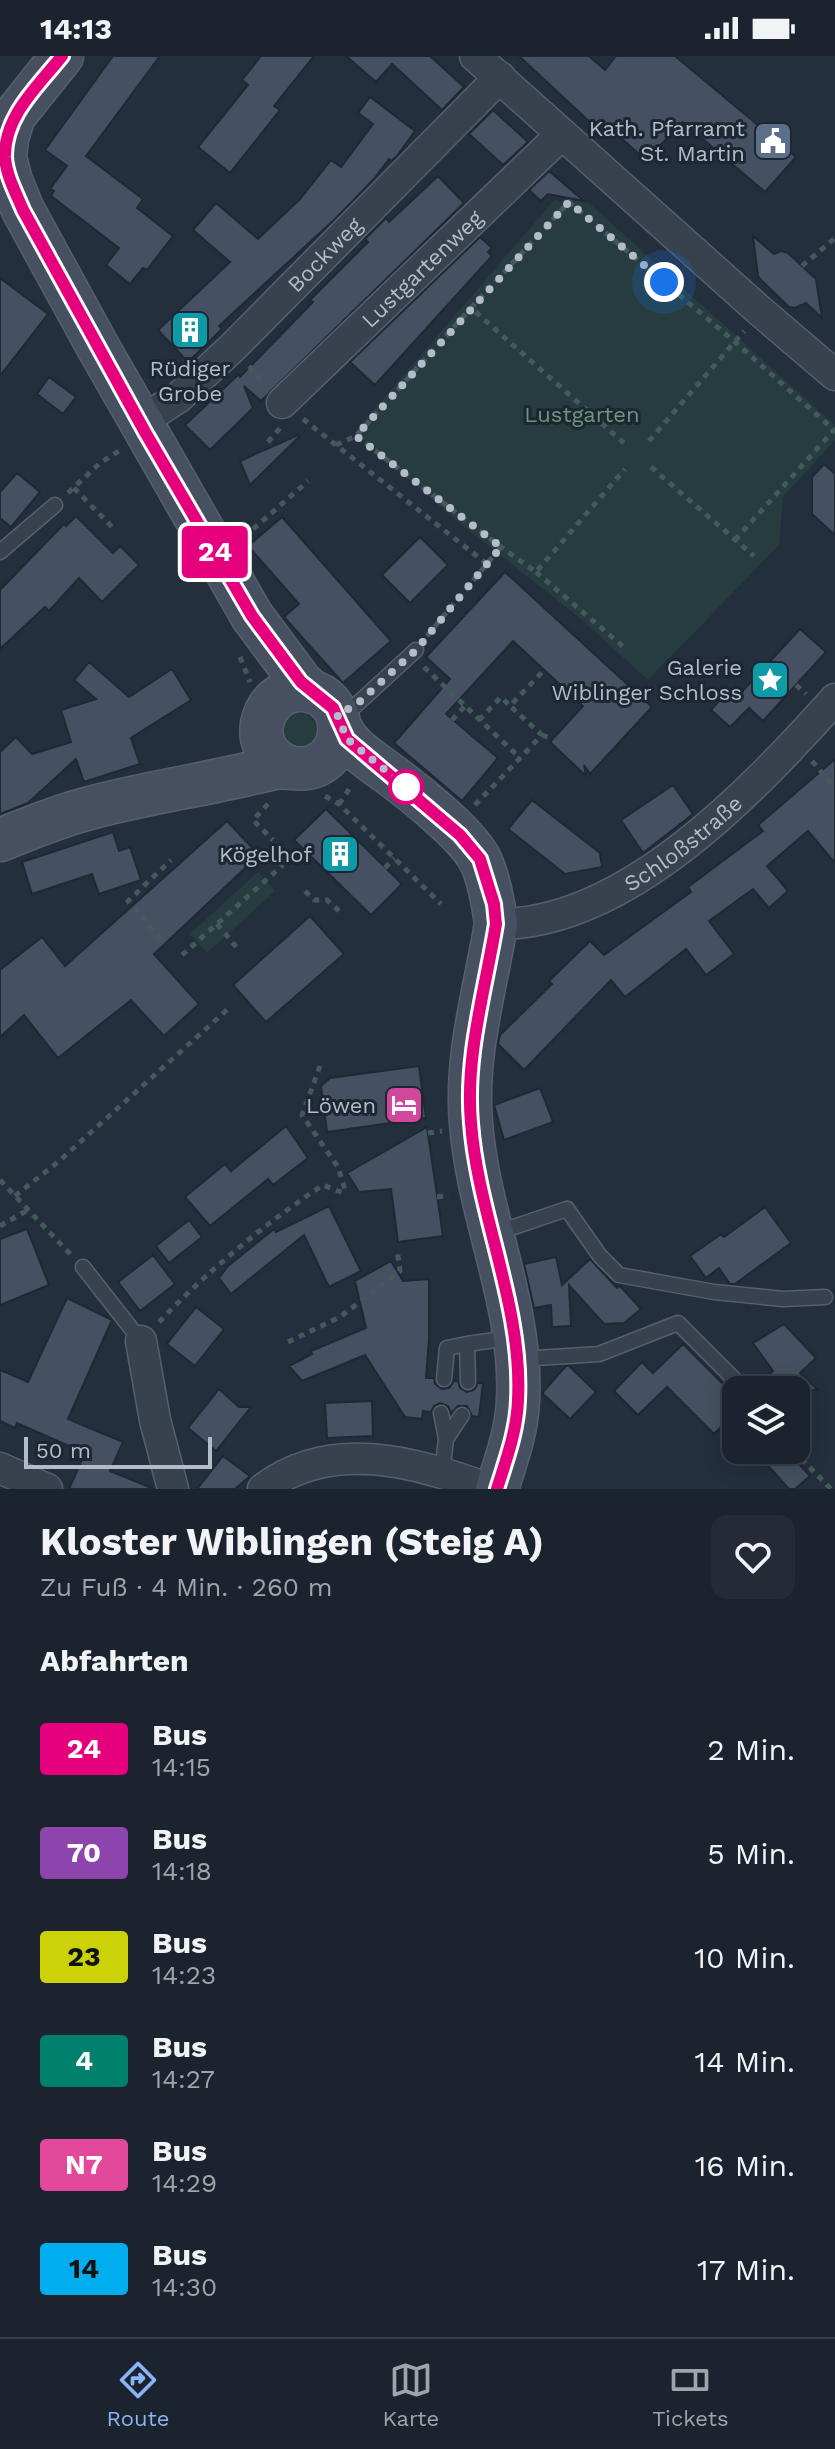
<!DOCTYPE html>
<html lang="de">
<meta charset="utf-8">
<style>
body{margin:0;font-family:"Work Sans",sans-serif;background:#242b36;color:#f1f3f6;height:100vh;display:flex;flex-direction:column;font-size:30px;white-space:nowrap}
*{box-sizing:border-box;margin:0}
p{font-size:26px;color:#a0a4aa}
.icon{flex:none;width:44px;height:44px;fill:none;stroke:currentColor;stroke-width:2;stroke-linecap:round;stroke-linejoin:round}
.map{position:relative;height:1433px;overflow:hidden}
.side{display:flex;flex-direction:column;background:#1b232e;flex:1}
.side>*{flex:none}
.badge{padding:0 16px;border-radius:6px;font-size:28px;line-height:52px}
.controls{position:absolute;left:722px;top:1320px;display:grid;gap:16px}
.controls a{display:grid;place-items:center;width:88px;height:88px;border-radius:16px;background:#1b232e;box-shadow:0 4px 20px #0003,0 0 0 2px #39404a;font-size:40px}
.scale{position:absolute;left:24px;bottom:20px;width:188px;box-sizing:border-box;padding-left:8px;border:4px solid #b4bcc9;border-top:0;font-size:22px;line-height:28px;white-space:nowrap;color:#b4bcc9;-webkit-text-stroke:6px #1d2633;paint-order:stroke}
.you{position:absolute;width:40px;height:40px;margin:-20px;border:6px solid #fff;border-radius:50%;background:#1a73e8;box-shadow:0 0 0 12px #1a73e833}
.map>.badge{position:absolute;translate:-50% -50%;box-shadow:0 0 0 4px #fff}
h2{padding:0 40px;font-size:30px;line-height:72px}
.round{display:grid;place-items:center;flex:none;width:84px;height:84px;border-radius:16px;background:#242b36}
.headline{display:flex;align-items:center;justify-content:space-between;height:136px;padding:0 40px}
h1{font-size:38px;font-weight:700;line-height:60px}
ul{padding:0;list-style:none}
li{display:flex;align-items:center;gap:24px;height:104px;padding:0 40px}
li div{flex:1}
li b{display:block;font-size:30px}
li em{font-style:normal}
li .badge{min-width:88px;font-weight:700;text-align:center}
.status{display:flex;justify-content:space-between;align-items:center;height:56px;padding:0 40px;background:#1b232e;direction:ltr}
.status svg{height:22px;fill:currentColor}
.tab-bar{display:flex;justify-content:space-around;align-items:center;height:112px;border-top:2px solid #39404a;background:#1b232e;font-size:22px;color:#a0a4aa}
.tab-bar a{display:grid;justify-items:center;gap:4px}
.tab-bar .selected{color:#8ab4f8}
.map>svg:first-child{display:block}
.green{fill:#263c3f}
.building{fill:#455162;stroke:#1f2835;stroke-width:2}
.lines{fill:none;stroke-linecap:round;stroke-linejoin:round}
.service-casing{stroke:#565f6c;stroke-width:17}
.minor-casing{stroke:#565f6c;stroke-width:33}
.secondary-casing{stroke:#565f6c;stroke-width:45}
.path{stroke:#44595c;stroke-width:5;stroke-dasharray:6 6;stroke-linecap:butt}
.service{stroke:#38414e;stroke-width:14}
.minor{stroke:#38414e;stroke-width:30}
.secondary{stroke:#465061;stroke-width:42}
.line-casing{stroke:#fff;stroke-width:18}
.line{stroke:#e6007e;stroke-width:12}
.walk{stroke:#b4bcc9;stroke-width:8;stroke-dasharray:0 14.4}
.stop-dot{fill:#fff;stroke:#e6007e;stroke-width:4}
.labels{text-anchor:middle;stroke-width:6;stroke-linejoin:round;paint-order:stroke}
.poi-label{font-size:22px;fill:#b4bcc9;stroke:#1d2633;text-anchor:end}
.street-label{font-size:22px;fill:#b4bcc9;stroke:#1d2633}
.park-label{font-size:22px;fill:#6b9a76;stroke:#1d2633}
</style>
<div class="status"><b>14:13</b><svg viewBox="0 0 49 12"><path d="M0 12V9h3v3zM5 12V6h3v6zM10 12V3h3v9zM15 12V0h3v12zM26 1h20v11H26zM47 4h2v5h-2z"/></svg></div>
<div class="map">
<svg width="835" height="1433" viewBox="0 0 835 1433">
<rect width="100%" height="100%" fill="#242f3e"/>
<path class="green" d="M567,140H581L835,369V384L783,441L779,489L648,624L581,563L461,468L354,377L555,143L562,147Z
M281 675a18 18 0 1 1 36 0a18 18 0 1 1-36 0Z
M258,816L275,835L207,897L190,878Z"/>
<path class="building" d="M113,0H160L86,100L143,143L137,152L173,180L147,214L143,212L130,228L106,209L119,192L51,140L54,135L50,133L67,110L45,94Z
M261,0H314L274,50L280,54L230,117L198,91L248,29L242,24Z
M346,0H430L464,31L442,54L392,8L376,26Z
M519,0H589L605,14L616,0H675L796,101L765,136L683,66L646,104L614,76L608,83Z
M370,41L415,75L397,100L391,105L389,103L374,123L335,163L219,270L222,273L188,306L158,274L230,206L193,174L216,147L258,183L300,143L331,104L341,111L373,68L358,57Z
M493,54L528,86L503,109L469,78Z
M549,115L584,145L548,138L541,145L529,134Z
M438,120L464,147L261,345L244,330L253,352L210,394L185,369L239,318L240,321L313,246L310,244L368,186L365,183L386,162L389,166Z
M753,180L774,198L781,195L788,197L816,223L822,262L806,247L795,252L789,251L762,225L758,220Z
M480,181L492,192L488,196L492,200L375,329L350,306Z
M0,222L48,258L0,320Z
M49,321L76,341L63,358L37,338Z
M298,379L299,381L250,429L240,405Z
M824,408L835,418V479L812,458V421Z
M17,417L40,436L11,471L0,462V436Z
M76,460L113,497L120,490L139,509L102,546L79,522L49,555L45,551L0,593V534L64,468L66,470Z
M282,461L391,585L343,627L284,561L299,548L248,490Z
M420,481L448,509L410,547L382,519Z
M505,516L652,651L590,718L584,709L586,720L550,686L583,650L513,585L446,658L498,702L462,745L394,687L450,623L426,601Z
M800,573L826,596L763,665L749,652L730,671L711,654L729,634L737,641Z
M89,606L129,641L172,613L191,644L131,682L140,708L84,726L76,703L28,747L0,758V696L16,681L32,698L71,686L61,654L96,643L74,624Z
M835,703V807L808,775L767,810L788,835L769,852L753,833L709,865L734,898L706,919L686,893L625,941L611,924L524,1014L498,988L500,979L552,928L549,925L590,885L604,899L691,836L688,831L763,775L758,769Z
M673,729L693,758L643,797L621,764Z
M532,744L600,797L602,811L565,818L508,773Z
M326,753L402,828L371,859L294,784Z
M227,765L259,799L154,898L199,948L164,980L131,944L58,1002L24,959L0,981V914L42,881L65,910Z
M113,776L119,795L130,791L141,824L99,838L92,818L32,838L22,806Z
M310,860L344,898L266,966L233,929Z
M419,1010L426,1062L327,1076L321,1030L330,1022Z
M540,1032L553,1066L504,1084L494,1049Z
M286,1070L308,1102L273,1129L268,1123L210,1170L185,1141L225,1108L231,1115Z
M427,1071L443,1180L398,1186L391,1133L359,1136L347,1117Z
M329,1150L361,1215L329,1231L304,1179L231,1238L219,1222L228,1210L274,1173L276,1176Z
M765,1151L791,1187L735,1228H730L719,1212L706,1222L690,1200L721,1178L724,1181Z
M189,1164L202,1181L169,1207L156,1190Z
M27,1173L49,1229L0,1249V1183Z
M153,1199L175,1228L140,1255L118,1226Z
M556,1201L562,1229L590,1203L617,1232L620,1230L641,1253L624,1267L604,1268L569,1229L571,1270L552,1271L551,1249L534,1252L524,1208Z
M391,1205L403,1225L429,1223V1283L426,1322H434L435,1328L442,1333L449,1332L454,1325H458L460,1332L467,1336L474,1334L478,1327H483L479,1361L472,1360L467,1350H458L451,1357L448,1350L440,1347L434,1350L431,1356L423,1355L422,1363L405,1361L365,1299L302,1325L289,1310L312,1298L311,1295L366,1272L355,1225Z
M67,1242L112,1264L68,1363L123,1386L110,1415L154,1433H69L85,1397L17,1367L15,1372L0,1365V1314L28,1326Z
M196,1251L224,1273L195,1310L167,1288Z
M784,1268L816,1302L800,1317L818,1334H755L773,1315L753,1287Z
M683,1288L736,1341V1356L714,1378L667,1331L638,1359L614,1335L642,1306L653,1317Z
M566,1310H569L596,1336L570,1363L542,1337Z
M219,1333L239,1351H251L216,1395L188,1372Z
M372,1345L373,1380L327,1382L325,1347Z
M754,1394H786L810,1420L795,1433H789Z
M223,1400L250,1420L235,1433H197Z"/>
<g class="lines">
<defs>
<path id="service" d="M0,496L55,449
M340,656L355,650L416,594
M496,1177L567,1153L600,1200L619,1219L714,1236L783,1243L825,1241
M83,1211L141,1285
M521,1303L599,1298L678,1267L745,1334
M444,1323L447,1292L467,1288
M468,1326L467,1288L510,1282
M441,1357L446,1383
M442,1417L446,1383L462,1359"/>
<g id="minor">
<path d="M475,0L760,255L835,319"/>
<path id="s1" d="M282,347L562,78"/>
<path id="s2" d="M140,366L179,341L233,291L500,21"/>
<path id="s3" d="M496,868C626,870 754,733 835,643"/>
<path d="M141,1285L155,1364L173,1433"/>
<path d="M0,1412L47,1433"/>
<path d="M263,1433C331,1381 416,1406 489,1433"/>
</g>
<path id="secondary" d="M62,0L14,60L7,82L5,102L11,125L23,154L98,291L252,560L301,626L312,636
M340,670C348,691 371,704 388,717C414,736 464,776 479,802C488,818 494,850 496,868C485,935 465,999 471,1067C478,1160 523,1250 518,1344C517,1375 506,1404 497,1433
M0,784C28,773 56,761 86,753C140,738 197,730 252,717C260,716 268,713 276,712C290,710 304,716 317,709C347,695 347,650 316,637C266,618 237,693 289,711"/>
</defs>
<use href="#service" class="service-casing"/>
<use href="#minor" class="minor-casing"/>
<use href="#secondary" class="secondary-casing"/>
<path class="path" d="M802,210L835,182
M249,310L266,330
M303,363L487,508
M356,380L501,491L536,516L625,413
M649,385L744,275
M268,386L280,372
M624,387L471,252L569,146L735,286L834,374L735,484
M336,389L356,380L471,252
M651,411L754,500
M74,432L113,472
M68,437L100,407L122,393
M244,481L308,425
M536,516L626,593
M427,580L501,491
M240,601L250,626
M424,611L520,702
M796,629L806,638
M452,664L465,650
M479,664L501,641L510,650
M542,679L553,683
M812,705L835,732
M325,740L339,748L441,848
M268,748L253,764L273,784
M339,748L352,729
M475,749L542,679L510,650L544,614
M385,812L394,802
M305,835L314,844H327L339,855
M217,868L238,893
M161,883L128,845L171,804
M182,899L283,809
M320,1010L302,1059L338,1111L346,1137
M428,1077L442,1075
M0,1124L71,1199
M15,1140L58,1106L229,952
M437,1141L449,1139
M0,1170L26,1155
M159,1266C209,1214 263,1169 323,1129L346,1138
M288,1286L340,1261L400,1215L397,1193
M793,1394L831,1433"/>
<use href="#service" class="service"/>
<use href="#minor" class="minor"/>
<use href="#secondary" class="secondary"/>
</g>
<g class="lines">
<defs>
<path id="line" d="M62,0C38,30 4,60 5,101C6,119 16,137 23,154L145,376L252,560L301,626L333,652L347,683L460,779L480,803L494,848L496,868C485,935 465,1000 471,1067C478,1160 523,1250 518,1344C517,1375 506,1404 497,1433"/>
</defs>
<use href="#line" class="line-casing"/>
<use href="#line" class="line"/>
<path class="walk" d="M406,731L347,683L337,658L355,650L416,594L501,491L356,380L569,146L664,226"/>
</g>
<defs>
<symbol id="civic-square" viewBox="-11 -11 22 22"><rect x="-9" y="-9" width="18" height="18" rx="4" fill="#5c6f8a" stroke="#1d2633"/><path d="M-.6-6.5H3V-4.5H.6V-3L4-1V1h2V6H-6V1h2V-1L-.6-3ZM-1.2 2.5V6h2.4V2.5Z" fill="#fff"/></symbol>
<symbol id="building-square" viewBox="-11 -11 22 22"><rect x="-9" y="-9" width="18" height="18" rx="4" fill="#0f9aa8" stroke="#1d2633"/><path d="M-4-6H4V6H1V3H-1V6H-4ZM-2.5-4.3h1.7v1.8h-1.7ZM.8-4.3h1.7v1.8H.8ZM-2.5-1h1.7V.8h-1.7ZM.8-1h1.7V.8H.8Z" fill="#fff"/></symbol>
<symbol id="sight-square" viewBox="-11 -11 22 22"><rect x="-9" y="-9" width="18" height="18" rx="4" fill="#0f9aa8" stroke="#1d2633"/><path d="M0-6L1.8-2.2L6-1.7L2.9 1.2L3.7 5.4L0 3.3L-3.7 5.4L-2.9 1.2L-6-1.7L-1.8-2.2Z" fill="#fff"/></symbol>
<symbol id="hotel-square" viewBox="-11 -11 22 22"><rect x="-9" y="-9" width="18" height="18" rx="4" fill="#d1479c" stroke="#1d2633"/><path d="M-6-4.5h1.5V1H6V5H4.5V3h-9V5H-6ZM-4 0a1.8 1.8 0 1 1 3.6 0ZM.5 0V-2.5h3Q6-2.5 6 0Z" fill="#fff"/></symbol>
</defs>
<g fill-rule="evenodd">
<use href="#civic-square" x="751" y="63" width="44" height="44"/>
<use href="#building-square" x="168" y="252" width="44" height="44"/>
<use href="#sight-square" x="748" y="602" width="44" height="44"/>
<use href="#building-square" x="318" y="776" width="44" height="44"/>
<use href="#hotel-square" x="382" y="1027" width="44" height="44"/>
</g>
<circle class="stop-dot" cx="406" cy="731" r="16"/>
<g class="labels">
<g class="poi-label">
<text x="745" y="80">Kath. Pfarramt<tspan x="745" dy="25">St. Martin</tspan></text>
<text x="190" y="320" text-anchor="middle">Rüdiger<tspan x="190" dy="25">Grobe</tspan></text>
<text x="742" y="619">Galerie<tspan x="742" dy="25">Wiblinger Schloss</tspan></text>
<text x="312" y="806">Kögelhof</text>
<text x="376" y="1057">Löwen</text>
</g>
<g class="street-label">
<text dy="8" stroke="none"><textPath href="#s2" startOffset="250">Bockweg</textPath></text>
<text dy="8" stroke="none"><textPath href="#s1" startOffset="194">Lustgartenweg</textPath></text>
<text dy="8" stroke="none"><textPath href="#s3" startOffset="208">Schloßstraße</textPath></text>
</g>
<g class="park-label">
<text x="582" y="366">Lustgarten</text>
</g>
</g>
</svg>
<div class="controls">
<a><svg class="icon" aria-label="layers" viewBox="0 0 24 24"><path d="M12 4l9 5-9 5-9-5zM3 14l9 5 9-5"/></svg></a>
</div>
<div class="scale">50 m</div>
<div class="you" style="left:664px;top:226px"></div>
<b class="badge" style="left:215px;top:496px;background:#e6007e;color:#fff">24</b>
</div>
<section class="side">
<div class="headline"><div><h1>Kloster Wiblingen (Steig A)</h1><p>Zu Fuß · 4 Min. · 260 m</p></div><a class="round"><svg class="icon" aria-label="heart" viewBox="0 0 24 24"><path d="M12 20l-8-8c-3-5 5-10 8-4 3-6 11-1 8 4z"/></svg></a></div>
<h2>Abfahrten</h2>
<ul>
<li><span class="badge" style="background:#e6007e;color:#fff">24</span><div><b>Bus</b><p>14:15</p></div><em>2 Min.</em></li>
<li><span class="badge" style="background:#8e44ad;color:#fff">70</span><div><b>Bus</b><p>14:18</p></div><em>5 Min.</em></li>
<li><span class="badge" style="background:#cbd208;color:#111">23</span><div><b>Bus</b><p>14:23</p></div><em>10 Min.</em></li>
<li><span class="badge" style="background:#01806d;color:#fff">4</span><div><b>Bus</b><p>14:27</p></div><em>14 Min.</em></li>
<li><span class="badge" style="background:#e2499b;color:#fff">N7</span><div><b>Bus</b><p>14:29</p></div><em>16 Min.</em></li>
<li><span class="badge" style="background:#00adef;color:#111">14</span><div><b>Bus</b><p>14:30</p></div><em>17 Min.</em></li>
</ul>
</section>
<nav class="tab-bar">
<a class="selected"><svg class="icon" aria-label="directions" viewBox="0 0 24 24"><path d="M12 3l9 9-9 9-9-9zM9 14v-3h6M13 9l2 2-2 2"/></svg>Route</a>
<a><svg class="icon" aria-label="map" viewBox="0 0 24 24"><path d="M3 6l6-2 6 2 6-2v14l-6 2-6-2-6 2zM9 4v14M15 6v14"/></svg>Karte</a>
<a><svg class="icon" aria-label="tickets" viewBox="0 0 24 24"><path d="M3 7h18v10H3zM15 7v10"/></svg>Tickets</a>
</nav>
